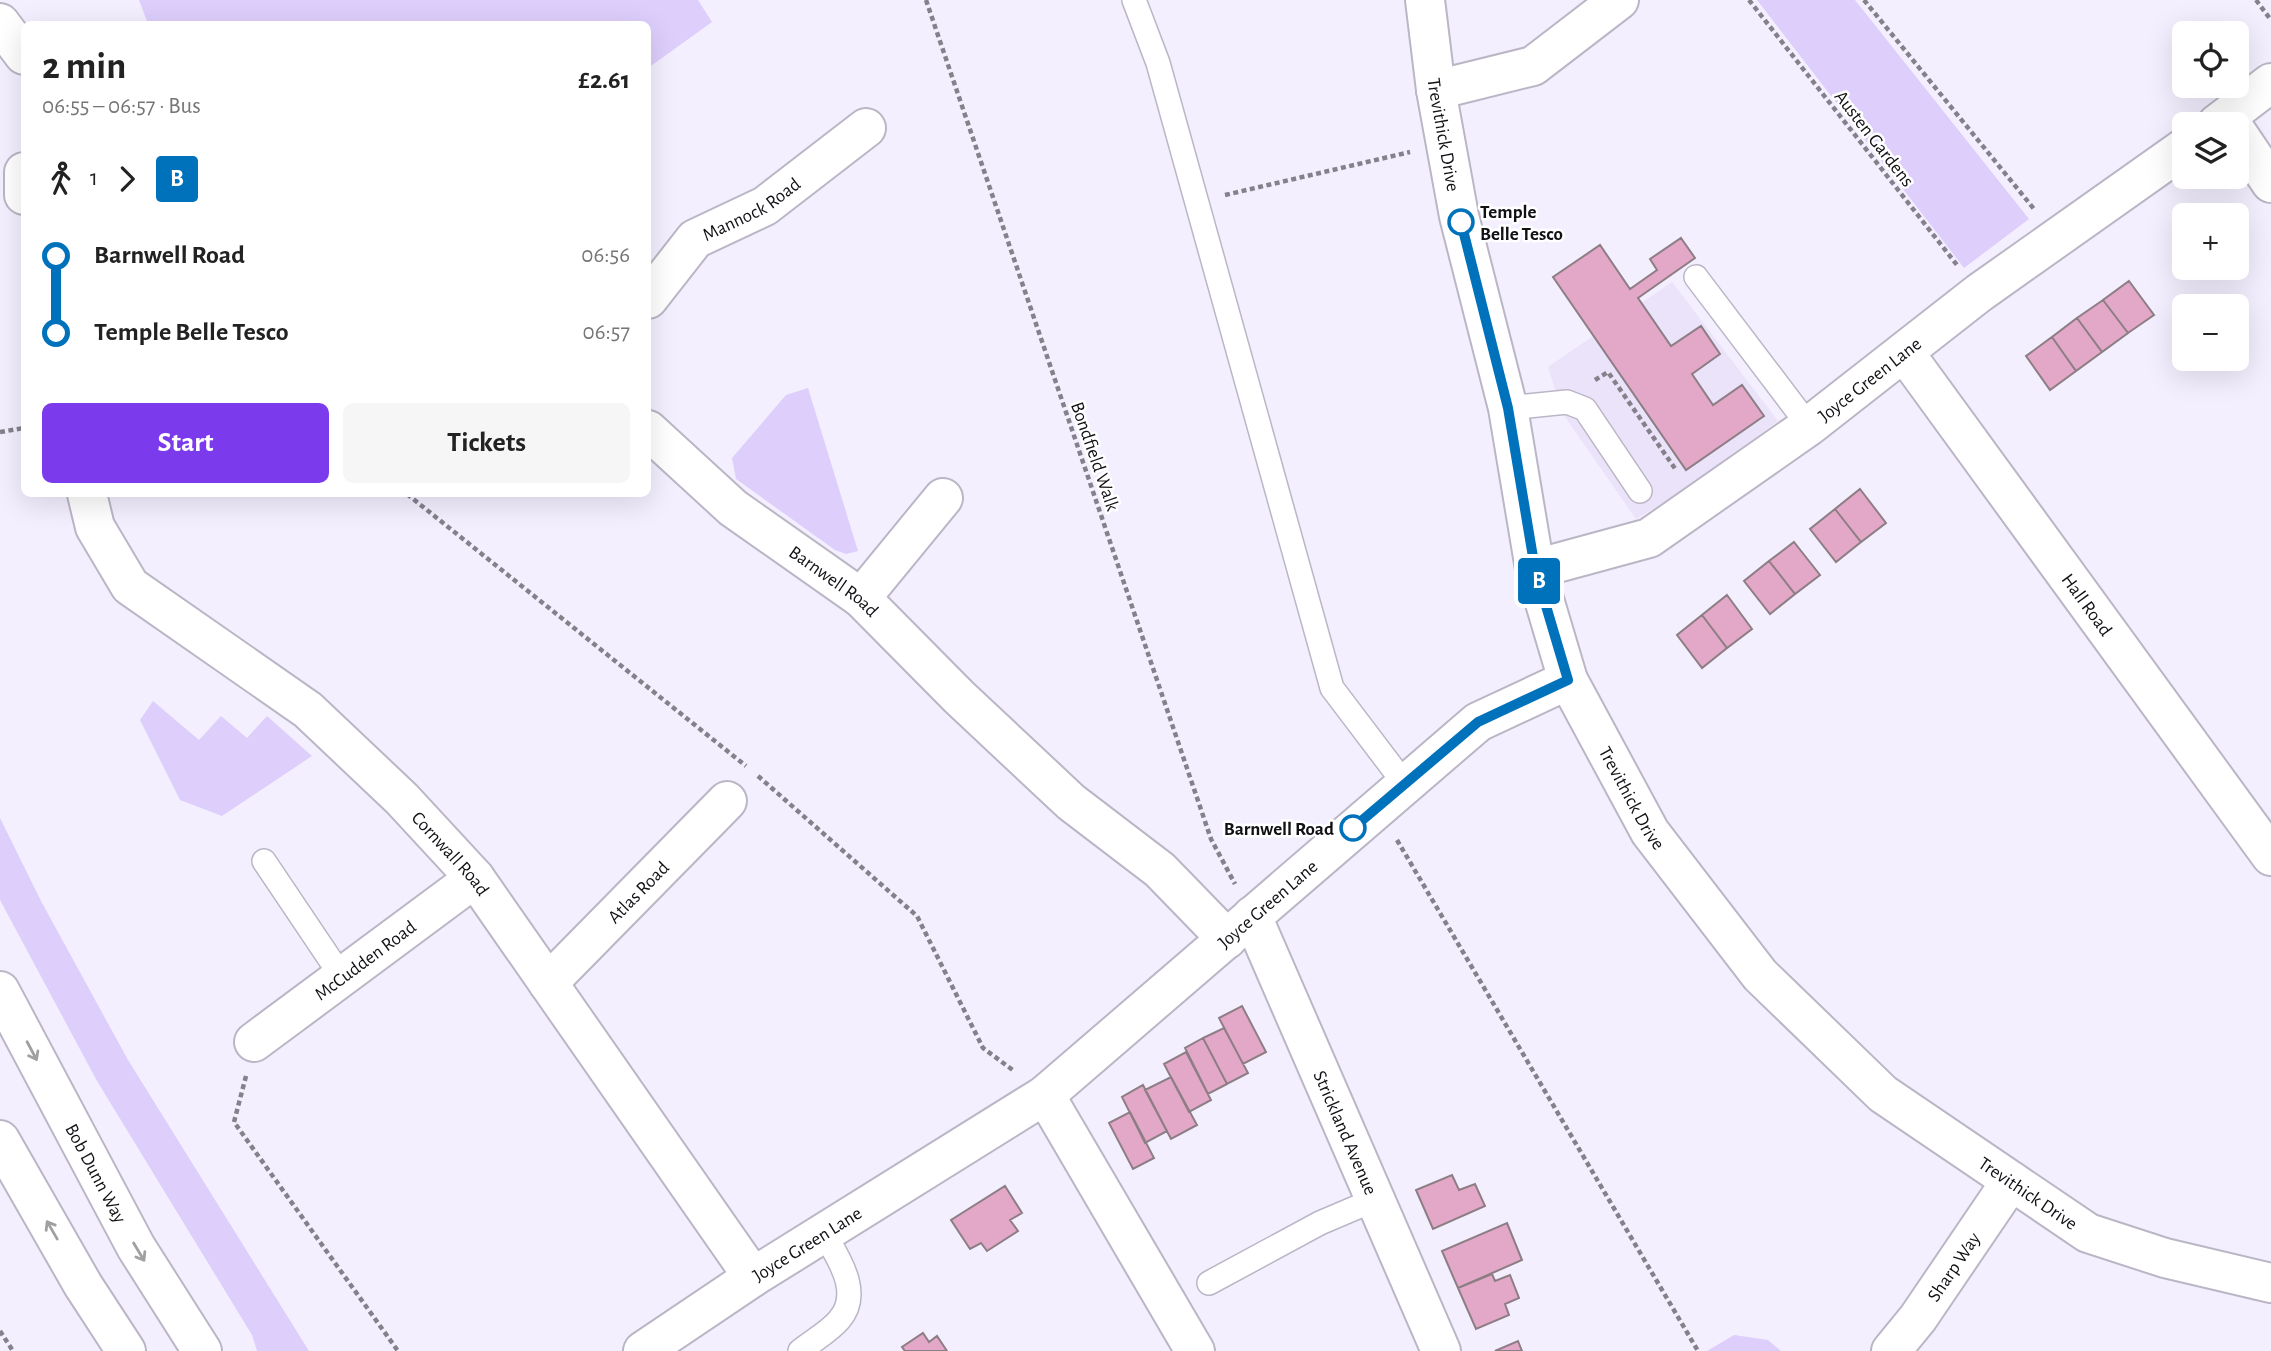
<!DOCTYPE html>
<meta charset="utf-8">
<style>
body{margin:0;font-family:"Alegreya Sans",sans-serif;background:#f6f6f6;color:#222;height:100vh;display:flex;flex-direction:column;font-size:26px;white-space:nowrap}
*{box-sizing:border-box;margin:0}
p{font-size:23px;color:#767676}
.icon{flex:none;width:38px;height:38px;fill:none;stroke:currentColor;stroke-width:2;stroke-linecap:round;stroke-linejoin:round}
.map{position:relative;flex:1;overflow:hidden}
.drawer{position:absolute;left:21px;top:21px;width:630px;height:476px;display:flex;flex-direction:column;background:#fff;border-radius:10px;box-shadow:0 7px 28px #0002}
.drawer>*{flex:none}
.badge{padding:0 14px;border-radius:5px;font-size:24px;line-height:46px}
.controls{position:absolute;left:2172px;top:21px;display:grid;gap:14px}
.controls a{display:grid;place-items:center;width:77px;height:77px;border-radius:10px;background:#fff;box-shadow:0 7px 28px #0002;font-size:35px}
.map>.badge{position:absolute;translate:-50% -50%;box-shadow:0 0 0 4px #fff}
.legs{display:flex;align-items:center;gap:10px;height:77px;padding:0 21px;font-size:23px}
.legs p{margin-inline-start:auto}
.headline{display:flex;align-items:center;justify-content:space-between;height:119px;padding:0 21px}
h1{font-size:38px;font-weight:700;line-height:52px}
.cta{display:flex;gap:14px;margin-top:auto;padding:14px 21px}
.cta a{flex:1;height:80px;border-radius:10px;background:#7c3aed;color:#fff;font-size:28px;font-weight:700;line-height:80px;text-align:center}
.cta a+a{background:#f6f6f6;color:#222}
ul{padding:0 21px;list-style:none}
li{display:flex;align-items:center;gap:24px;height:77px;font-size:26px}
li i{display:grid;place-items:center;width:10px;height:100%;margin:0 9px;background:currentColor}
li i::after{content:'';width:18px;height:18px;margin:-9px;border:5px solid;border-radius:50%;background:#fff}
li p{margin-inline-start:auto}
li:first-child i{background:linear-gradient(#0000 50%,currentColor 0)}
li:last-child i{background:linear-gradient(currentColor 50%,#0000 0)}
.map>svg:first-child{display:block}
.built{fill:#eae3f9}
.green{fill:#ddcefb}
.building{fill:#e3a8c7;stroke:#8d7e85;stroke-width:2}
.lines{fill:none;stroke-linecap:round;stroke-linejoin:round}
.lane-casing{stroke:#bbb6c5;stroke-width:26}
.street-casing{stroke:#bbb6c5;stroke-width:42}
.secondary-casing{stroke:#bbb6c5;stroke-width:42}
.primary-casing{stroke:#bbb6c5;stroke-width:42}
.path{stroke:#84818b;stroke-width:4.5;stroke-dasharray:5 3.5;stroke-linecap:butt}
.lane{stroke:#fff;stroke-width:23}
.street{stroke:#fff;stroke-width:38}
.secondary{stroke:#fff;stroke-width:38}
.primary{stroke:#fff;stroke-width:38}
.oneway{stroke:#a09fa1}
.line-1-casing{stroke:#fff;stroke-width:16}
.line-1{stroke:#0072bc;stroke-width:10}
.stop-1-dot{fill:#fff;stroke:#0072bc;stroke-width:3.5}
.labels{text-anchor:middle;stroke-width:5;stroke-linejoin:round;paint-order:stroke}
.street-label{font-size:19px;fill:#111015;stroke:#fff}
.stop-label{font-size:19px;font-weight:bold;fill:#111015;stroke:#fff;text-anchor:start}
</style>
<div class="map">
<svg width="2271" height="1351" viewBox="0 0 2271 1351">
<rect width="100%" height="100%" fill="#f4efff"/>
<path class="built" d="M1672,282L1778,421L1695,483L1636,519L1563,414L1548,367Z"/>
<path class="green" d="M139,0H698L712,22L648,68V24H148Z
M1757,0H1855L2029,219L1964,268Z
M808,388L858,551L846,554L835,550L736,479L732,458L786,395Z
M153,701L199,740L221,716L247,738L267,716L312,756L222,816L180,800L140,720Z
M0,818L41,901L128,1060L309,1351H257L252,1335L97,1081L0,900Z
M1734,1335L1768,1340L1781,1351H1707Z"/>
<path class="building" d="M1681,238L1695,258L1638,298L1671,346L1701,326L1720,354L1692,374L1713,405L1742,385L1764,416L1686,470L1553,277L1600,245L1630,289L1657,270L1650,259Z
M2129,281L2154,315L2128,333L2103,300Z
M2103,300L2128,333L2102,352L2077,318Z
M2077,318L2102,352L2076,371L2052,337Z
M2052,337L2076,371L2050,390L2026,356Z
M1860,489L1886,523L1861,542L1835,509Z
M1835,509L1861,542L1836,562L1810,529Z
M1794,542L1820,575L1795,594L1769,561Z
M1769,561L1795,594L1770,614L1744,581Z
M1727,595L1752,629L1727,648L1702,615Z
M1702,615L1727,648L1702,668L1677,635Z
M1242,1006L1266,1052L1243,1064L1219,1018Z
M1224,1028L1248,1073L1227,1084L1203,1038Z
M1203,1038L1227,1084L1208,1094L1185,1048Z
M1186,1052L1211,1100L1189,1112L1164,1064Z
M1171,1077L1197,1125L1171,1139L1145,1090Z
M1143,1085L1167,1131L1145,1143L1122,1097Z
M1130,1112L1154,1158L1133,1169L1109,1123Z
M1452,1175L1459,1190L1475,1184L1485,1206L1433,1229L1416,1190Z
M1005,1186L1022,1213L1010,1220L1018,1231L987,1251L981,1243L970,1249L951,1220Z
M1507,1223L1522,1260L1458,1288L1442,1251Z
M1492,1274L1495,1281L1510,1275L1519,1298L1505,1304L1509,1315L1476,1329L1458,1288Z
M923,1333L929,1342L937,1336L947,1351H905L902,1347Z
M1518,1341L1522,1351H1495Z"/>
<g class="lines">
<defs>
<path id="lane" d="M1134,0L1158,63L1332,688L1404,783
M1696,277L1809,426
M1508,408L1567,402L1585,409L1640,491
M264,861L342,977
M1209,1283L1320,1223L1374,1200
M800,1351C812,1341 829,1332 839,1320C863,1293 838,1258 824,1233"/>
<g id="street">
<path d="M0,23L24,55"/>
<path d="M1436,90L1533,66L1619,0"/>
<path d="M2217,124L2271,83"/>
<path d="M2236,131L2271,183"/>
<path d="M24,172V195"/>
<path id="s1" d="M648,299L695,239L765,206L866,128"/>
<path id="s2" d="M1904,352L2271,856"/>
<path id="s3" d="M648,430L733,508L861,598L959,697L1071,802L1160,870L1227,939"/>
<path id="s4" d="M87,494L95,527L130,586L308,710L402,799L475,878L753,1277"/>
<path id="s5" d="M1535,569L1649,538L1809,426L1979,293L2184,148"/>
<path d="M861,598L943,498"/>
<path id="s6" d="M1252,916L1441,1351"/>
<path id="s7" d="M548,983L727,801"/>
<path id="s8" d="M254,1042L475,878"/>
<path d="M1045,1095L1195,1351"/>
<path id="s9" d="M643,1351L753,1277L1045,1095L1478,722L1568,680"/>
<path id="s10" d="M1891,1351L1918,1318L2011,1181"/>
</g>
<g id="secondary">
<path id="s11" d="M1425,0L1436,90L1459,216L1508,408L1535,569L1568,680L1650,832L1760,975L1883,1094L2088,1233L2165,1258L2271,1283"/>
</g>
<g id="primary">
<path id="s12" d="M0,991L136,1247L202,1351"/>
<path d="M0,1140L83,1285L126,1351"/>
</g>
</defs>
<use href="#lane" class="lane-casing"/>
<use href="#street" class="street-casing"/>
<use href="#secondary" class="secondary-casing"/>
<use href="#primary" class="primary-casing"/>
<path class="path" d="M926,0L1211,839L1235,884
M1749,0L1957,265
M1864,0L2034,209
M2256,0L2271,20
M1225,195L1410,152
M1595,380L1608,372L1676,470
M0,432L24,428
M407,494L746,766
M758,776L917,916L983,1048L1014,1071
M1397,840L1698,1351
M246,1076L234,1122L398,1351
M0,1331L13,1351"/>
<use href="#lane" class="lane"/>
<use href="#street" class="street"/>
<use href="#secondary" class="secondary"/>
<use href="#primary" class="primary"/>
</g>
<defs><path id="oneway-shaft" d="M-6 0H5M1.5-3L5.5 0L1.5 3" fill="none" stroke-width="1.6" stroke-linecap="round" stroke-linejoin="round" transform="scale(1.75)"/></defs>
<g class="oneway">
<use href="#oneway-shaft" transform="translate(32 1051) rotate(62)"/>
<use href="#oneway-shaft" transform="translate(52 1230) rotate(-120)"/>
<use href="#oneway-shaft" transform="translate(139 1252) rotate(59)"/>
</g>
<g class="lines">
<defs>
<path id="line-1" d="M1353,828L1478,722L1568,680L1535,569L1508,408L1461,222"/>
</defs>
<use href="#line-1" class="line-1-casing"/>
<use href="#line-1" class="line-1"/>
</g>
<g class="stop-1-dot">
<circle cx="1461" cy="222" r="12"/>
<circle cx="1353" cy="828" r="12"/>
</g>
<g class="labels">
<g class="street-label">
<text dy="7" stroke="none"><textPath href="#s11" startOffset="136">Trevithick Drive</textPath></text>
<text transform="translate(1875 138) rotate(52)" y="7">Austen Gardens</text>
<text dy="7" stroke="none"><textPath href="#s1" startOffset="140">Mannock Road</textPath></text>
<text dy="7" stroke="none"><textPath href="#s5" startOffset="390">Joyce Green Lane</textPath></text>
<text transform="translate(1096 456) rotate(71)" y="7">Bondfield Walk</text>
<text dy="7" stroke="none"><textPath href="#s3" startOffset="240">Barnwell Road</textPath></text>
<text dy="7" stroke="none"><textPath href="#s2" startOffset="312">Hall Road</textPath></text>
<text dy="7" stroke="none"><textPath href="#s11" startOffset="830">Trevithick Drive</textPath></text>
<text dy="7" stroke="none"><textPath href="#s4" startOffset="522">Cornwall Road</textPath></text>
<text dy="7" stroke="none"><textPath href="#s7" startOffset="128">Atlas Road</textPath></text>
<text dy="7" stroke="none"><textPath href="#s9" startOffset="770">Joyce Green Lane</textPath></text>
<text dy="7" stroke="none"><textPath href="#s8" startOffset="138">McCudden Road</textPath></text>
<text dy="7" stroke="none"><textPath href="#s6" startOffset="236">Strickland Avenue</textPath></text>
<text dy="7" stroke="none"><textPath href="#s12" startOffset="206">Bob Dunn Way</textPath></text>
<text dy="7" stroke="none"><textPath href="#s11" startOffset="1396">Trevithick Drive</textPath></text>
<text dy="7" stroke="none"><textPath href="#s9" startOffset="196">Joyce Green Lane</textPath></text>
<text dy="7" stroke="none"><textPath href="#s10" startOffset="105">Sharp Way</textPath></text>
</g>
<g class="stop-label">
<text x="1480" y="218">Temple<tspan x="1480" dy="22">Belle Tesco</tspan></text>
<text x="1334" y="835" text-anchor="end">Barnwell Road</text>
</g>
</g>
</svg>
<div class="controls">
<a><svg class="icon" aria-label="locate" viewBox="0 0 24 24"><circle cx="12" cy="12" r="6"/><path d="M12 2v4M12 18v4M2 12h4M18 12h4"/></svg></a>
<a><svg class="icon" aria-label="layers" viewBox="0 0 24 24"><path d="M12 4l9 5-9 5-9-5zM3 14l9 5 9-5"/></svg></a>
<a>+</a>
<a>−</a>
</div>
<b class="badge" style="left:1539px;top:581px;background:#0072bc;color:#fff">B</b>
<section class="drawer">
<div class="headline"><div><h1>2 min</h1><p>06:55 – 06:57 · Bus</p></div><b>£2.61</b></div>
<div class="legs"><svg class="icon" aria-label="walk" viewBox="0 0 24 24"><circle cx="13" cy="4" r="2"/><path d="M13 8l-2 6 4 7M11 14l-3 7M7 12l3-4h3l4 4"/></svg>1<svg class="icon" aria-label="forward" viewBox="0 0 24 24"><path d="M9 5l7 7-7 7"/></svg><b class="badge" style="background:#0072bc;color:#fff">B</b></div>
<ul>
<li><i style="color:#0072bc"></i><b>Barnwell Road</b><p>06:56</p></li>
<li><i style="color:#0072bc"></i><b>Temple Belle Tesco</b><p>06:57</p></li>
</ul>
<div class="cta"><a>Start</a><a>Tickets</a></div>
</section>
</div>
